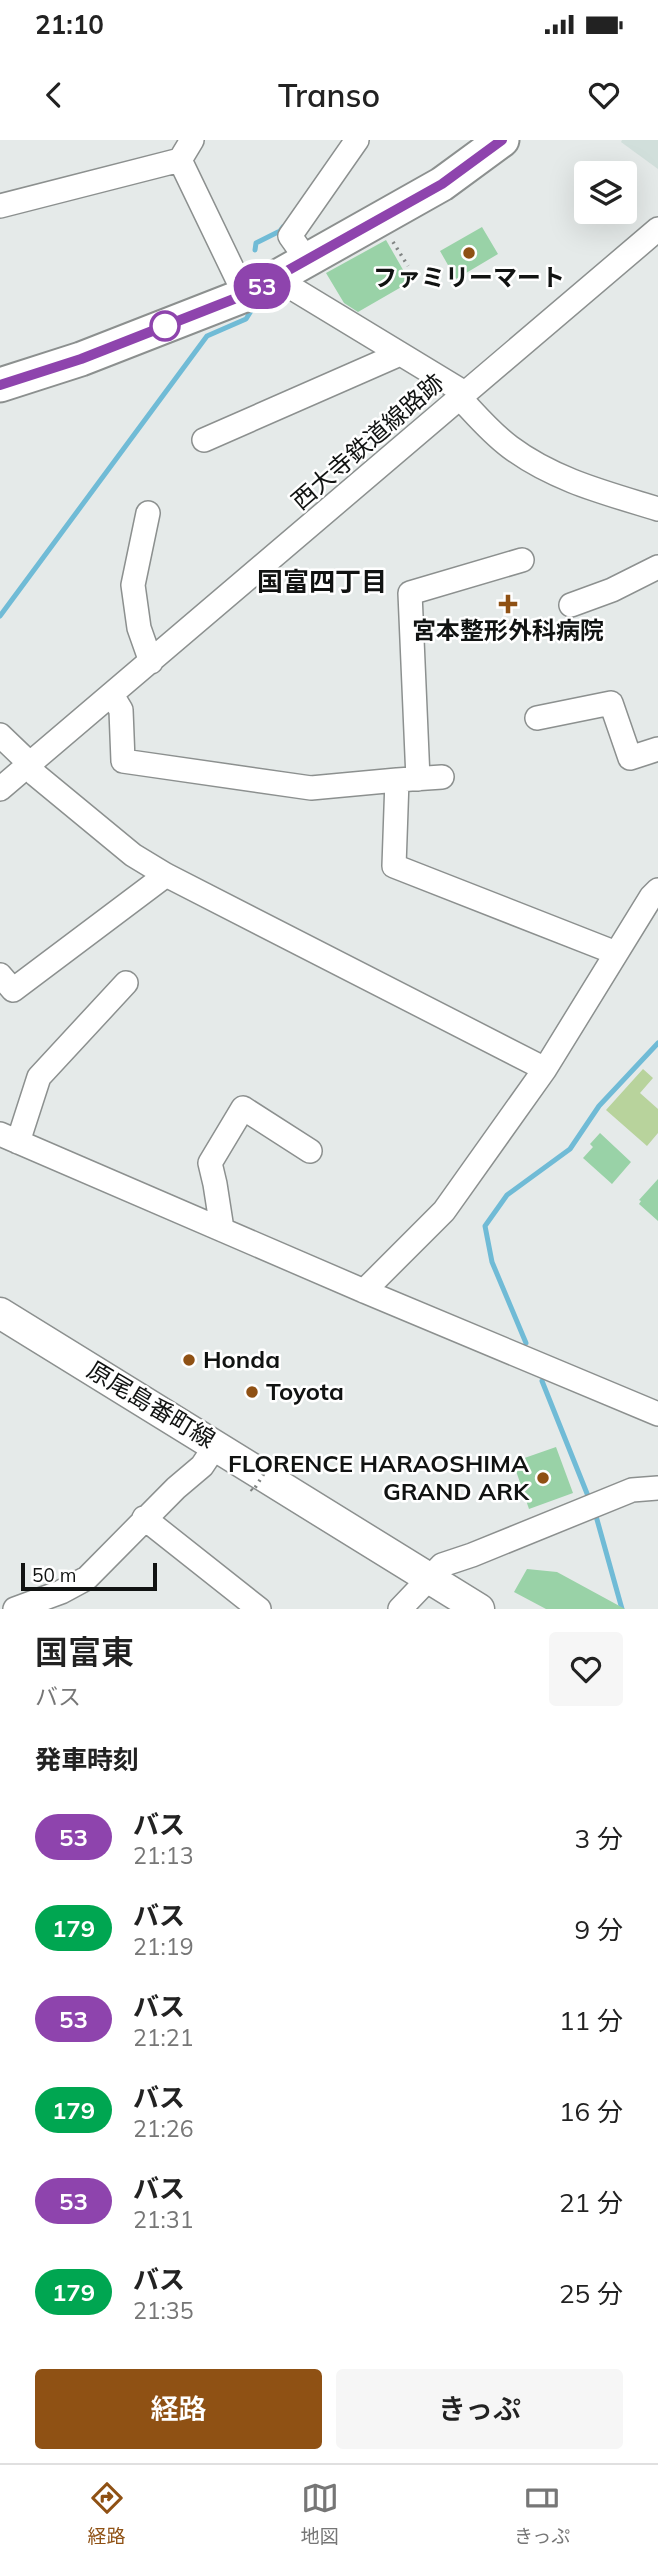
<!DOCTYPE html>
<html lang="ja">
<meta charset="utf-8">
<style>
body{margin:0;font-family:Mulish,"Noto Sans JP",sans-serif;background:#f6f6f6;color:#222;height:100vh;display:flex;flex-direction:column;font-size:26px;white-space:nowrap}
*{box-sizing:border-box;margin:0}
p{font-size:23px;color:#767676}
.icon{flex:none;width:38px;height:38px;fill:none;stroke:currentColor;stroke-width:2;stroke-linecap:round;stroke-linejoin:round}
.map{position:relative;height:1469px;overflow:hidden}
.drawer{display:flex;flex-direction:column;background:#fff;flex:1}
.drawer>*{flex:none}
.badge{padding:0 14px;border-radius:23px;font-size:24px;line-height:46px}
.buttons{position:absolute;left:574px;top:21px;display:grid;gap:14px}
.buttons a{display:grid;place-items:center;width:63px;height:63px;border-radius:7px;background:#fff;box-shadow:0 7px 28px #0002;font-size:35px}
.scale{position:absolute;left:21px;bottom:18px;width:136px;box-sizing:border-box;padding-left:7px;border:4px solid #111312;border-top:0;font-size:19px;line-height:24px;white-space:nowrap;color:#111312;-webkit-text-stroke:5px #fff;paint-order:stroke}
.map>.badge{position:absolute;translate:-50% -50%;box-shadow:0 0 0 4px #fff}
h2{padding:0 35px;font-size:26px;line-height:63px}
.round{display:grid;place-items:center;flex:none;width:74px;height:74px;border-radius:7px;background:#f6f6f6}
.summary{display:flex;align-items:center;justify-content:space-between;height:119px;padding:0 35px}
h1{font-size:33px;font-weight:600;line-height:52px}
.cta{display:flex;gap:14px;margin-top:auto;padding:14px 35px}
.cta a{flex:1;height:80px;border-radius:7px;background:#8f5114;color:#fff;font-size:28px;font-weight:600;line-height:80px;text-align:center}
.cta a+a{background:#f6f6f6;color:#222}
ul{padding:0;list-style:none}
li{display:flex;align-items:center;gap:21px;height:91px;padding:0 35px}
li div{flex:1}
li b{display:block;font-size:26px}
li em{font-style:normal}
li .badge{min-width:77px;font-weight:700;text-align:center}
.status{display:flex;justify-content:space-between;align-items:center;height:49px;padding:0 35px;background:#fff;direction:ltr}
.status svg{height:19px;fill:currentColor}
header{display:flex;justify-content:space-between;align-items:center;height:91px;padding:0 35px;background:#fff;font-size:32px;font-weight:600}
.tabs{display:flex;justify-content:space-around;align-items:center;height:98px;border-top:2px solid #e0e0e0;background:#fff;font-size:19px;color:#767676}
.tabs a{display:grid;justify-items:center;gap:4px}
.tabs .current{color:#8f5114}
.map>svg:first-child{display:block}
.built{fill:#d1dfdb}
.green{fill:#b8d39c}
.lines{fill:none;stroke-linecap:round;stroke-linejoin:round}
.stream{stroke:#70bbd6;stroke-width:5}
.building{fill:#99d2a7}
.minor-casing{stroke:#8c908f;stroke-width:26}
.major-casing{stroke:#8c908f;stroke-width:33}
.highway-casing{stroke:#8c908f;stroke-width:37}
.path{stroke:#808483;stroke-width:3.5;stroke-dasharray:2 5;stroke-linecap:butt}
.minor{stroke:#fff;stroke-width:23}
.major{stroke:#fff;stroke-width:30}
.highway{stroke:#fff;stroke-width:33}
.path-bridge{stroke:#808483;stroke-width:3.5;stroke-dasharray:2 5;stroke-linecap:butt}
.line-casing{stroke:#fff;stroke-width:16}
.line{stroke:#8e44ad;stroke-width:10}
.poi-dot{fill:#8f5114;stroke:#fff;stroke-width:2.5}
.stop-dot{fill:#fff;stroke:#8e44ad;stroke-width:3.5}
.labels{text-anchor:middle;stroke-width:5;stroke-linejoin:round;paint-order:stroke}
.poi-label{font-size:24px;font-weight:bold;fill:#111312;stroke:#fff}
.street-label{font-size:24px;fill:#111312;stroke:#fff}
.neighbourhood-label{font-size:26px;font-weight:bold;fill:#111312;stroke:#fff}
</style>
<div class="status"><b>21:10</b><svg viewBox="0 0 49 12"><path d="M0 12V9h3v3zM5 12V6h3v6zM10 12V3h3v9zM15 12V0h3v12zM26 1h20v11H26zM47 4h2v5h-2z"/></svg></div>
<header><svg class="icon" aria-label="back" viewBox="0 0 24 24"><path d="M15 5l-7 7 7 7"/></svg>Transo<svg class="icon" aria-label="heart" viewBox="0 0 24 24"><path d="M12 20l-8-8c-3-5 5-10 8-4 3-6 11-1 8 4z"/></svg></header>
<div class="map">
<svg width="658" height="1469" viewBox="0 0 658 1469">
<rect width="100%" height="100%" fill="#e5eae9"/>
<path class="built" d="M622,0H658V29L621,2Z"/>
<path class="green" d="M643,929L653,938L640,953L658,969V993L647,1006L606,970Z"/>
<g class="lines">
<path class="stream" d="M255,110L256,103L280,91L283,87
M0,476L207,196L246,179L251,171
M526,1203L492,1122L485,1086L507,1055L570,1009L599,966L658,903
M542,1241L590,1361
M596,1376L622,1469"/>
</g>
<path class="building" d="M482,87L498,114L456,139L440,111Z
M386,100L410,142L358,172L344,163L326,133Z
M600,993L631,1022L612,1044L583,1018L593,1007L590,1004Z
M658,1039V1081L639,1064L641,1061L639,1060Z
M556,1307L573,1353L529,1369L513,1322Z
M527,1429L557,1432L625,1469H546L514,1452Z"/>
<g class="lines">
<defs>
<path id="minor" d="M180,20L245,155
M0,66L180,20L192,0
M307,120L290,96L357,0
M280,136L287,145L465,253
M460,258C476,275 491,293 510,307C554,340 606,353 658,369
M204,300L400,214
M148,373L133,445L139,488L151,522
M571,465L612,450L658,427
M112,555L121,570L123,621L311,648L397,640
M537,578L611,563L630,618L658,609
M0,595L24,618L36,635L133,715L166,735L545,929
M442,637L397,640L394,726L616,813
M418,639L410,453L522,420
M0,649L658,89
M0,835L13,850L166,735
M0,994L364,1151L658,1274
M18,1002L39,937L126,843
M222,1089L215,1044L210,1023L243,968L310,1011
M364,1151L444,1071L545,929L651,757L658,750
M144,1378L259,1469
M15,1469L61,1452L87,1438L176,1348L202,1326L216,1305
M400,1469L442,1425L472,1415L632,1350L658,1348"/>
<path id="major" d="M0,1173L479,1469"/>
<path id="highway" d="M0,245L81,219L245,155L442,44L502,0"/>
</defs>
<use href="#minor" class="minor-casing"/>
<use href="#major" class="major-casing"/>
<use href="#highway" class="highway-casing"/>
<path class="path" d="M393,102L408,126"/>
<use href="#minor" class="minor"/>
<use href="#major" class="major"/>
<use href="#highway" class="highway"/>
<path class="path-bridge" d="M251,1349L253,1351L275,1316L277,1318"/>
</g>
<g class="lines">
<defs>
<path id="line" d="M0,245L81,219L244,155L442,44L502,0"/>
</defs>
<use href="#line" class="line-casing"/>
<use href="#line" class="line"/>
</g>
<g class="poi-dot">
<circle cx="469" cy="113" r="7"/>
<path d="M504.5 453.5h7v7h7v7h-7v7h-7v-7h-7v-7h7z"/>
<circle cx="189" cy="1220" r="7"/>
<circle cx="252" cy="1252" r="7"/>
<circle cx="543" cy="1338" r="7"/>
</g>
<circle class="stop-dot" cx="165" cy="186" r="14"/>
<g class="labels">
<g class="poi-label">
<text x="469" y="146">ファミリーマート</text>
<text x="508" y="499">宮本整形外科病院</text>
<text x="203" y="1228" text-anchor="start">Honda</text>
<text x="266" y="1260" text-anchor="start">Toyota</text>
<text x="529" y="1332" text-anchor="end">FLORENCE HARAOSHIMA<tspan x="529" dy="28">GRAND ARK</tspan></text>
</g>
<g class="street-label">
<text transform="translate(368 302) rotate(-41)" y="8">西大寺鉄道線路跡</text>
<text transform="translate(151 1265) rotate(31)" y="8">原尾島番町線</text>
</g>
<g class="neighbourhood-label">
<text x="322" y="451">国富四丁目</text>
</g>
</g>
</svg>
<div class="buttons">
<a><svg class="icon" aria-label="layers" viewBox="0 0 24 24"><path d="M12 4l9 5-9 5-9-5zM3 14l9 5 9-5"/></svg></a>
</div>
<div class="scale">50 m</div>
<b class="badge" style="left:262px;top:146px;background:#8e44ad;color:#fff">53</b>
</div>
<section class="drawer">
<div class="summary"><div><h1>国富東</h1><p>バス</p></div><a class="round"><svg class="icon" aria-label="heart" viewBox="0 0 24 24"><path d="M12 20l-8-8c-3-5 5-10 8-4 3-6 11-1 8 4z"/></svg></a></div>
<h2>発車時刻</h2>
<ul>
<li><span class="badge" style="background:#8e44ad;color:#fff">53</span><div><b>バス</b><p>21:13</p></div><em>3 分</em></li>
<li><span class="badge" style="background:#00a651;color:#fff">179</span><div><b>バス</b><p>21:19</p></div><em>9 分</em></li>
<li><span class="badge" style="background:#8e44ad;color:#fff">53</span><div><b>バス</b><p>21:21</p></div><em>11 分</em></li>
<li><span class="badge" style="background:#00a651;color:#fff">179</span><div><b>バス</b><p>21:26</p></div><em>16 分</em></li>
<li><span class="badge" style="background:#8e44ad;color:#fff">53</span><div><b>バス</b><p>21:31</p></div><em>21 分</em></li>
<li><span class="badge" style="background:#00a651;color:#fff">179</span><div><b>バス</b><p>21:35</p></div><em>25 分</em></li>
</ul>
<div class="cta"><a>経路</a><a>きっぷ</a></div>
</section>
<nav class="tabs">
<a class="current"><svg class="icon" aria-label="directions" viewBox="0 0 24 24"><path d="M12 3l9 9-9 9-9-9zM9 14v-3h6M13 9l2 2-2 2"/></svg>経路</a>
<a><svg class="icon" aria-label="map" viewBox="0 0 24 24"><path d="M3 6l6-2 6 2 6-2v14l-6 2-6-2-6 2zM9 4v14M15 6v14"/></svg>地図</a>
<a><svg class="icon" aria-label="tickets" viewBox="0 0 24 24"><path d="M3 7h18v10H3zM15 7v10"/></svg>きっぷ</a>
</nav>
